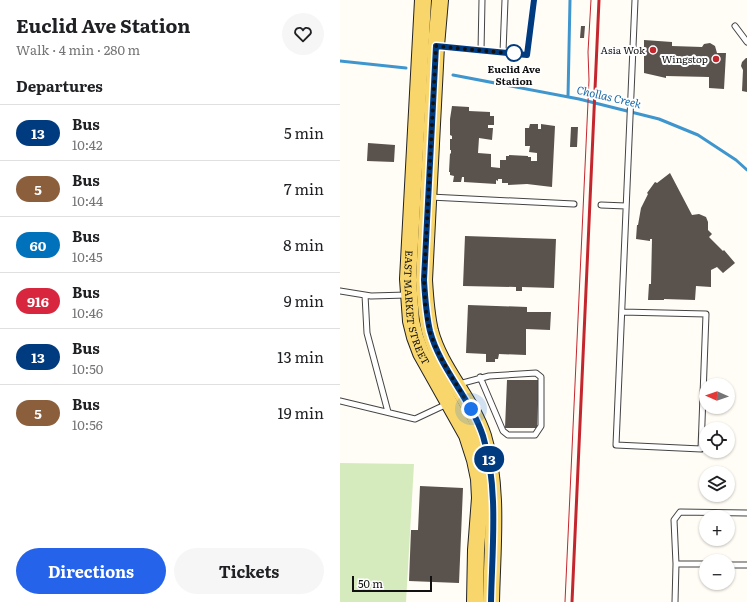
<!DOCTYPE html>
<meta charset="utf-8">
<style>
body{margin:0;font-family:Literata,serif;background:#f6f6f6;color:#202124;height:100vh;display:flex;flex-direction:column;font-size:15px;white-space:nowrap}
*{box-sizing:border-box;margin:0}
p{font-size:13px;color:#757577}
.icon{flex:none;width:22px;height:22px;fill:none;stroke:currentColor;stroke-width:2;stroke-linecap:round;stroke-linejoin:round}
.map{position:relative;flex:1;overflow:hidden}
.sheet{display:flex;flex-direction:column;background:#fff;width:340px}
.sheet>*{flex:none}
.badge{padding:0 8px;border-radius:13px;font-size:14px;line-height:26px}
.needle{width:26px;rotate:272deg}
.tools{position:absolute;left:359px;top:378px;display:grid;gap:8px}
.tools a{display:grid;place-items:center;width:36px;height:36px;border-radius:50%;background:#fff;box-shadow:0 1px 3px #0004;font-size:20px}
.scale{position:absolute;left:12px;bottom:10px;width:80px;box-sizing:border-box;padding-left:4px;border:2px solid #111;border-top:0;font-size:11px;line-height:14px;white-space:nowrap;color:#111;-webkit-text-stroke:3px #fff;paint-order:stroke}
.you{position:absolute;width:20px;height:20px;margin:-10px;border:3px solid #fff;border-radius:50%;background:#1a73e8;box-shadow:0 0 0 6px #1a73e833}
.map>.badge{position:absolute;translate:-50% -50%;box-shadow:0 0 0 2px #fff}
h2{padding:0 16px;font-size:15px;line-height:36px}
.round{display:grid;place-items:center;flex:none;width:42px;height:42px;border-radius:21px;background:#f6f6f6}
.overview{display:flex;align-items:center;justify-content:space-between;height:68px;padding:0 16px}
h1{font-size:19px;font-weight:700;line-height:30px}
.action{display:flex;gap:8px;margin-top:auto;padding:8px 16px}
.action a{flex:1;height:46px;border-radius:24px;background:#2563eb;color:#fff;font-size:16px;font-weight:700;line-height:46px;text-align:center}
.action a+a{background:#f6f6f6;color:#202124}
ul{padding:0;list-style:none}
li{display:flex;align-items:center;gap:12px;height:56px;padding:0 16px;border-top:1px solid #e0e0e0}
li div{flex:1}
li b{display:block;font-size:15px}
li em{font-style:normal}
li .badge{min-width:44px;font-weight:700;text-align:center}
main{display:flex;flex:1;min-height:0}
.map>svg:first-child{display:block}
.green{fill:#d5ebbd}
.lines{fill:none;stroke-linecap:round;stroke-linejoin:round}
.stream{stroke:#3f96cf;stroke-width:3}
.building{fill:#5a524d}
.service-casing{stroke:#444;stroke-width:7}
.primary-casing{stroke:#222;stroke-width:18}
.service{stroke:#fff;stroke-width:5}
.primary{stroke:#f9d66b;stroke-width:16}
.tram{stroke:#c4262e;stroke-width:1}
.rail{stroke:#c4262e;stroke-width:3}
.line-casing{stroke:#fff;stroke-width:9}
.line{stroke:#003b80;stroke-width:6}
.walk{stroke:#111;stroke-width:4;stroke-dasharray:0 7.2}
.poi-dot{fill:#c4262e;stroke:#fff;stroke-width:1.5}
.stop-dot{fill:#fff;stroke:#003b80;stroke-width:2}
.labels{text-anchor:middle;stroke-width:4;stroke-linejoin:round;paint-order:stroke}
.poi-label{font-size:10px;fill:#111;stroke:#fff;text-anchor:end}
.stop-label{font-size:10px;font-weight:bold;fill:#111;stroke:#fff}
.street-label{font-size:10px;fill:#111;stroke:#fff}
.water-label{font-size:11px;font-style:italic;fill:#1768a6;stroke:#fff}
</style>
<main>
<section class="sheet">
<div class="overview"><div><h1>Euclid Ave Station</h1><p>Walk · 4 min · 280 m</p></div><a class="round"><svg class="icon" aria-label="heart" viewBox="0 0 24 24"><path d="M12 20l-8-8c-3-5 5-10 8-4 3-6 11-1 8 4z"/></svg></a></div>
<h2>Departures</h2>
<ul>
<li><span class="badge" style="background:#003b80;color:#fff">13</span><div><b>Bus</b><p>10:42</p></div><em>5 min</em></li>
<li><span class="badge" style="background:#8b5e3c;color:#fff">5</span><div><b>Bus</b><p>10:44</p></div><em>7 min</em></li>
<li><span class="badge" style="background:#0072bc;color:#fff">60</span><div><b>Bus</b><p>10:45</p></div><em>8 min</em></li>
<li><span class="badge" style="background:#d7263d;color:#fff">916</span><div><b>Bus</b><p>10:46</p></div><em>9 min</em></li>
<li><span class="badge" style="background:#003b80;color:#fff">13</span><div><b>Bus</b><p>10:50</p></div><em>13 min</em></li>
<li><span class="badge" style="background:#8b5e3c;color:#fff">5</span><div><b>Bus</b><p>10:56</p></div><em>19 min</em></li>
</ul>
<div class="action"><a>Directions</a><a>Tickets</a></div>
</section>
<div class="map">
<svg width="407" height="602" viewBox="0 0 407 602">
<rect width="100%" height="100%" fill="#fffdf5"/>
<path class="green" d="M0,463L74,464L66,602H0Z"/>
<g class="lines">
<path class="stream" d="M0,61L66,68
M113,75L239,99L319,119L358,135L396,160L407,170
M228,97L230,0"/>
</g>
<path class="building" d="M241,26H245L244,38H240Z
M304,40L332,42V46L362,47L364,44L370,43L375,46L377,53H386L384,89L369,88V77L326,76V78L304,73Z
M406,58H407V92L402,91L403,70L401,66L402,62Z
M112,106L129,107V111L150,112V116H154V125H148V128H153L152,140L139,138L138,153L151,154V167L160,168V160H166V156H169V155L188,156V157H191V161H197V153L189,152L190,146H185V128H189L190,124H198V129H201V124L215,126L212,187L187,184L168,185V183H162V179H158V181L156,180V184L124,182V177H122L121,182H113L114,176L110,175V172H109L110,153L111,154V150H110V139H112V136L110,135V119Z
M231,127H238L237,147H230Z
M28,143L55,145L54,162L27,161Z
M330,173L352,215L359,214L366,217L368,222V230L372,234L369,237L383,251L384,250L395,263L383,273L377,267L371,270V287L356,286L355,300L324,299V300H308L309,284H311L312,239H310V241L296,239L297,225H298L301,208L308,194L307,193L315,182L317,183Z
M125,236L216,239L214,288L182,287V291H176V287L123,286Z
M128,305L187,307V312H211L210,330L186,329V355L159,354L158,359H155V362H146V354L126,353Z
M167,380H199L197,428H165Z
M80,486L123,488L119,583L69,581L71,530H78Z"/>
<g class="lines">
<defs>
<path id="service" d="M395,26L407,42
M98,46L187,55L194,0
M141,51L142,0
M163,52L165,0
M90,197L234,204
M261,205L286,206
M0,291L31,296L67,295
M25,295L27,333L48,412
M282,312L366,314L361,449L276,445L295,0
M119,384L149,376L196,373L201,377V426L195,435H168L163,431L140,377
M0,401L75,419L107,404
M336,564H366
M388,565H407
M335,602L336,564L334,520L340,512L407,513"/>
<g id="primary">
<path id="s1" d="M83,0L68,279L71,321L75,337L81,353L127,435L135,460L139,479L140,498L136,550L135,602"/>
<path d="M100,0L96,46L84,280C85,297 86,314 90,331C100,369 131,399 143,436C159,488 152,548 151,602"/>
</g>
</defs>
<use href="#service" class="service-casing"/>
<use href="#primary" class="primary-casing"/>
<use href="#service" class="service"/>
<use href="#primary" class="primary"/>
<path class="tram" d="M225,602L249,80L248,52L251,0"/>
<path class="rail" d="M232,602L259,0"/>
</g>
<g class="lines">
<defs>
<path id="line" d="M151,602C152,549 159,488 143,436C131,399 100,369 90,331C86,314 85,297 84,280L96,46L187,55L194,0"/>
</defs>
<use href="#line" class="line-casing"/>
<use href="#line" class="line"/>
<path class="walk" d="M131,409C117,384 99,360 90,332C85,315 85,297 84,280L96,46L175,54L174,53"/>
</g>
<g class="poi-dot">
<circle cx="313" cy="50" r="4"/>
<circle cx="376" cy="59" r="4"/>
</g>
<circle class="stop-dot" cx="174" cy="53" r="8"/>
<g class="labels">
<g class="poi-label">
<text x="305" y="54">Asia Wok</text>
<text x="368" y="63">Wingstop</text>
</g>
<g class="stop-label">
<text x="174" y="73">Euclid Ave<tspan x="174" dy="12">Station</tspan></text>
</g>
<g class="street-label">
<text dy="4" stroke="none"><textPath href="#s1" startOffset="309">EAST MARKET STREET</textPath></text>
</g>
<g class="water-label">
<text transform="translate(269 97) rotate(13)" y="4">Chollas Creek</text>
</g>
</g>
</svg>
<div class="tools">
<a><svg class="needle" viewBox="-14 -14 28 28"><path d="M0-13l5 13h-10z" fill="#e53935"/><path d="M0 13l5-13h-10z" fill="#757577"/></svg></a>
<a><svg class="icon" aria-label="locate" viewBox="0 0 24 24"><circle cx="12" cy="12" r="6"/><path d="M12 2v4M12 18v4M2 12h4M18 12h4"/></svg></a>
<a><svg class="icon" aria-label="layers" viewBox="0 0 24 24"><path d="M12 4l9 5-9 5-9-5zM3 14l9 5 9-5"/></svg></a>
<a>+</a>
<a>−</a>
</div>
<div class="scale">50 m</div>
<div class="you" style="left:131px;top:409px"></div>
<b class="badge" style="left:149px;top:459px;background:#003b80;color:#fff">13</b>
</div>
</main>
